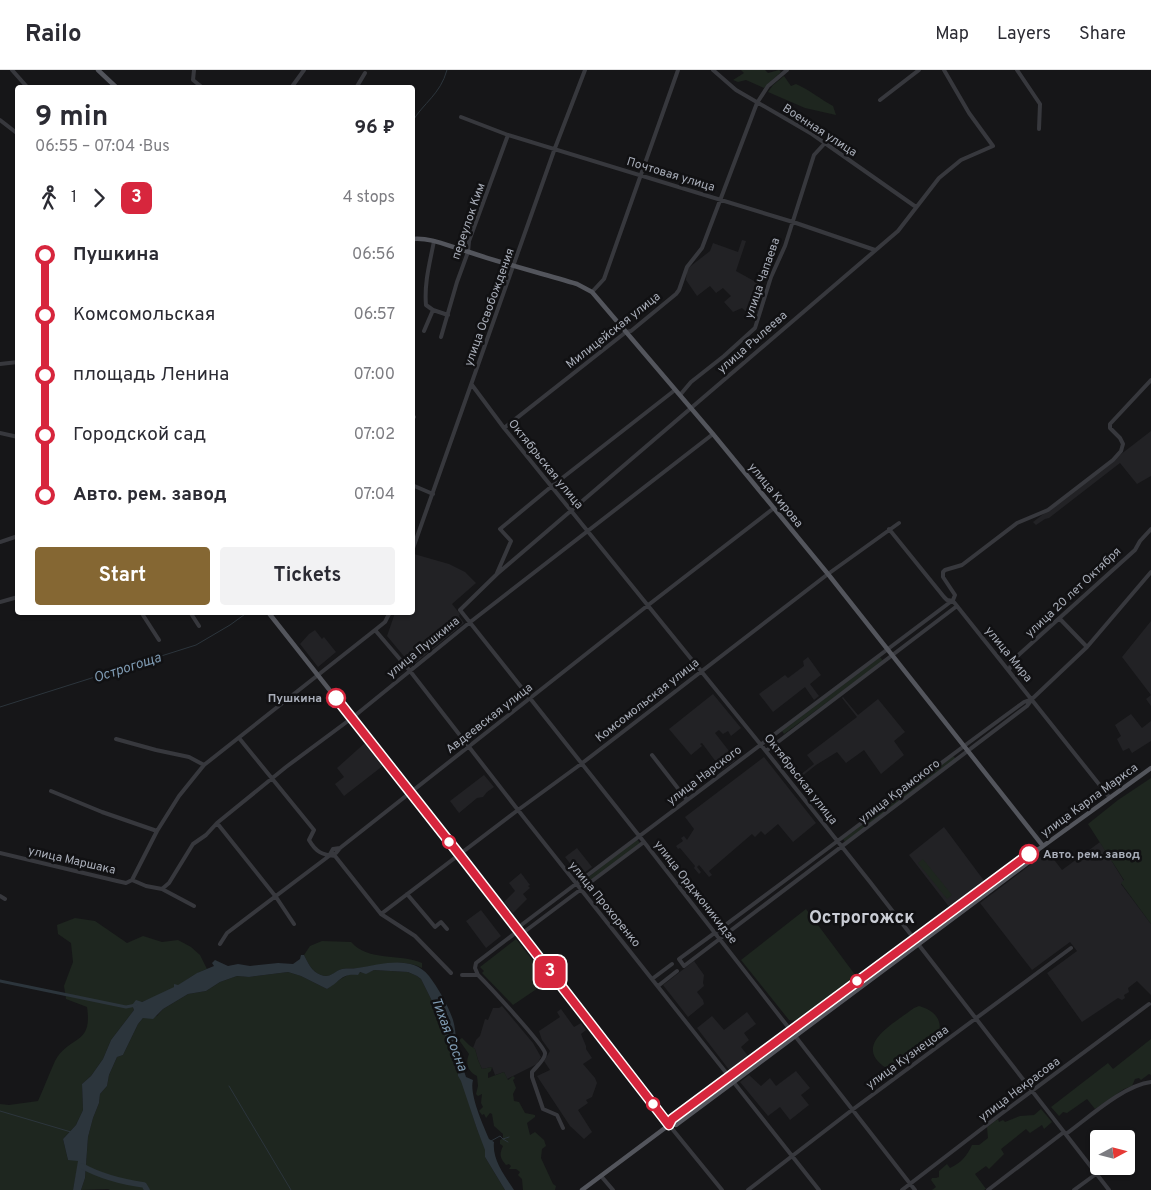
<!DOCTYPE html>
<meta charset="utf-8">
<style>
body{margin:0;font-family:Overpass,sans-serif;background:#f2f2f3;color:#2b2b33;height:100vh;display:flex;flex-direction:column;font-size:19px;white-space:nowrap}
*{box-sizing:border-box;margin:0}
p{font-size:16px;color:#7c7c81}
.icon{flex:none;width:28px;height:28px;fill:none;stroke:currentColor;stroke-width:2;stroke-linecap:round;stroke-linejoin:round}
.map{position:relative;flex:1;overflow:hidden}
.panel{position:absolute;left:15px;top:15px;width:400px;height:530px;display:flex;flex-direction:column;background:#fff;border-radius:5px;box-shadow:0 1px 4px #0004}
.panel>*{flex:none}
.badge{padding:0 10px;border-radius:8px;font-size:18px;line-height:32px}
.needle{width:32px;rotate:83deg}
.buttons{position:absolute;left:1090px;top:1060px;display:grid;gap:10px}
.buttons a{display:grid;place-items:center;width:45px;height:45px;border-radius:5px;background:#fff;box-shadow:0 1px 4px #0004;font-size:25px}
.map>.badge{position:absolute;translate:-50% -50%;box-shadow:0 0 0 2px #fff}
.legs{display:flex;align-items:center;gap:8px;height:55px;padding:0 20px;font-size:16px}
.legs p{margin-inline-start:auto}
.summary{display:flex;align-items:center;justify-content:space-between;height:85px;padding:0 20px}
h1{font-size:28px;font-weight:700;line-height:38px}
.cta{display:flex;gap:10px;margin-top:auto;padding:10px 20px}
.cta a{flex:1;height:58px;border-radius:5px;background:#856733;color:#fff;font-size:20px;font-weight:700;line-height:58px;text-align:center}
.cta a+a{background:#f2f2f3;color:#2b2b33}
ul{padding:0 20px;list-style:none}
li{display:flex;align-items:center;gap:18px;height:60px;font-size:19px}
li i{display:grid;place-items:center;width:8px;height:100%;margin:0 6px;background:currentColor}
li i::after{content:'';width:12px;height:12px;margin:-6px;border:4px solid;border-radius:50%;background:#fff}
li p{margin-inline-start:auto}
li:first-child i{background:linear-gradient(#0000 50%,currentColor 0)}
li:last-child i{background:linear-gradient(currentColor 50%,#0000 0)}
header{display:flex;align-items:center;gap:30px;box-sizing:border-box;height:70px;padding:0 25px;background:#fff;border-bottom:1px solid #e1e1e2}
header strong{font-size:24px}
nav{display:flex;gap:28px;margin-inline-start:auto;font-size:18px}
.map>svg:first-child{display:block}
.built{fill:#222225}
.green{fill:#1e261f}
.water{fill:#2c353c}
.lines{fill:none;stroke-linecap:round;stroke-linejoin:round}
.stream{stroke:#2c353c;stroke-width:1}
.canal{stroke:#2c353c;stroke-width:3}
.river{stroke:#2c353c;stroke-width:5.5}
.minor{stroke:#37383d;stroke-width:4}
.major{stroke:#53555c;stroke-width:4.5}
.line-1-casing{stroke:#fff;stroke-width:11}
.line-1{stroke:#d7263d;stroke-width:8}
.stop-1-dot{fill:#fff;stroke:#d7263d;stroke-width:2.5}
.labels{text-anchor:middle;stroke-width:5;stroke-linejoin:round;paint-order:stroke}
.street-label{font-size:12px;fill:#a8adb8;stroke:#111113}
.stop-label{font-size:12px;font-weight:bold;fill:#a8adb8;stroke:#111113;text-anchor:end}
.water-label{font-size:14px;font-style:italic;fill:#7f9bb3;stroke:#111113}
.district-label{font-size:18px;font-weight:bold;fill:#c9ccd4;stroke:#111113}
</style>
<header>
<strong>Railo</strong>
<nav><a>Map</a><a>Layers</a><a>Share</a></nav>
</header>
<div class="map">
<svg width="1151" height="1120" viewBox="0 0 1151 1120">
<rect width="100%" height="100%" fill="#161618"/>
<path class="built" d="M742,170L746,171L736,201L765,217L755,250L742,238L733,242L724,232L731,226L723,218L716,223L710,216L697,226L686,210L687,199L710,181L713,173L738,182Z
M1151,361V406L1137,414L1120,393L1049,448L1045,449L1036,455L1033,452Z
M414,484L449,494L465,502L476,513L452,534L460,544L459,546L464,553L412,596L387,566L395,543L412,542V490Z
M1151,551V636L1146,629L1151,625L1122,587Z
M315,560L322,569L324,567L336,582L318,597L300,574L309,564Z
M808,587L821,605L810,614L819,626L814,630L805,617L773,642L759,624L785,605L788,608L804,596L803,591Z
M713,624L741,658L731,666L728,661L723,664L719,660L715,663L736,690L722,700L702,673L700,674L702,676L691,685L669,659Z
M843,627L858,645L878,629L905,662L894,671L904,685L881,704L864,680L846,693L837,682L816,695L796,711L795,709L814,694L807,685L857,647L842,628Z
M1131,644L1142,658L1151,651V671L1132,683L1129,678L1123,681L1117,669L1121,666L1115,655Z
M366,672L384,695L344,726L335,714L344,707L337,698Z
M764,687L816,753L793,772L778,754L765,765L761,761L755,767L752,764L709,801L712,805L709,807L699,795L697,797L701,802L699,804L694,798L695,796L680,778L678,779L676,776L683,771L681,768L684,766L687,770L694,759L685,747Z
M484,705L494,717L487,722L483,727L477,728L459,743L450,731Z
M944,757L985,812L950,838L909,785Z
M1100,772L1124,811L1121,814L1151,854V925L1137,911L1128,918L1129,922L1124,925L1125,928L1122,930L1118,928L1082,952L1047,903L1077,881L1070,872L1032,900L980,833L1050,780L1052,787L1062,800Z
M577,778L592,797L580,806L565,787Z
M521,803L530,815L528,816L530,818L523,824L527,829L513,843L504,832L515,821L509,813Z
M481,840L501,866L486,878L466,851Z
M694,891L704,905L703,913L704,916L697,922L703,930L704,934L688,947L663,915Z
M502,936L533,973L541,987L537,994L507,1009L504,1002L495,1005L492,997L482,999L478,990L475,979L473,978L476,970L480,966L485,949L488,950L493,938H499Z
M561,939L574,957L581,953L586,960L581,964L586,976V979L592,988L583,994L595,1008L597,1013L592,1027L586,1030L588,1033L578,1040L592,1062L584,1069L570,1056L537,1006L550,1000L544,991L550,981L542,970L539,961L560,947L557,942Z
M747,942L756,954L744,963L749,970L741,977L749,987L730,1001L697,958L712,946L724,960Z
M796,1001L810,1018L801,1025L809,1035L790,1050L780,1037L768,1046L740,1012L749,1005L761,1016L770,1008L776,1016Z"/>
<path class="green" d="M741,0H765L768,3L779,0L781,2L764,18L746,10L738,12L733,10L744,3Z
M784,6L791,16L796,14C810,20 820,29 833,36L836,45L805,38L768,22L773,15Z
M880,587L883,591L784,664L782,661Z
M953,686L956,689L845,772L843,769Z
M1151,708V854L1121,813L1124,810L1088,754L1118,730Z
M637,769L640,773L585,816L582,812Z
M923,789L952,825L947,829L918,793Z
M1024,789L1026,791L925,867L923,864Z
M806,839L856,906L797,951L789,950L741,890Z
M75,848L95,851L127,873L143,866L162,872L178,870L191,877L200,885L207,899C196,903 188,909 179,915C164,923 149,930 132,935L134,940L111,970L103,989L91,1006L82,1014L83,1040L76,1055L63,1069L68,1090H79L73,1120H0V1034L9,1035L38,1031C44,1018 49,1004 55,991C69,965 93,976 87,937L66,929L64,916L73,892L71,873L58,864L57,855Z
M516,869L551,914L541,916L513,935L482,903L484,901L480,897Z
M322,871L351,872C369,892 398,883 422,893V898C402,887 380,896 358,898C353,899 347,898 342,899C335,901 330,909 321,905C312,902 308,893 304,885L310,876Z
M374,900L408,902L417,906L421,909L432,931L435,938L434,944L438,947L443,964L447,967L446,970L449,975L455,998L458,1000V1006L462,1011L477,1059L486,1080L485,1087L505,1120H110L108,1119L81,1120L85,1108L88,1067L93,1048L99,1033L100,1024L107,1016L109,1005L117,987L123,985L138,954L143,948L157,946L163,939L188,924L206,921L220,912L237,906L249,907L288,902L301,906L327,919C335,913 342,907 351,904C358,901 367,904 374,900Z
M870,904L872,906L801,960L798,957Z
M919,936C934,940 944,950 938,966L896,998H886C851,975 895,953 914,938Z
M462,968L469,975L475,979L478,990L482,999L492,997L491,1001L488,1003V1008L504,1002L508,1010L513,1006L515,1008L513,1010L516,1018L513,1024L514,1031L519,1032L525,1043L535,1045V1047L527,1053L530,1065L535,1062L544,1070L546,1076L542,1079L541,1088L553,1114L556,1116L555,1120H523L522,1109L518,1105L520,1102L516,1099H509L511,1096L509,1094L506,1095C500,1088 499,1085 503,1076L500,1074V1070L503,1068V1064L494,1056L492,1044L490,1043L486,1048L484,1044L482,1045L479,1041L483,1037L481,1033L482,1024L478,1026L476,1024L478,1016L477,1006C468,1002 465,993 469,984L459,970Z
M1151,969V1005L1149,1004L1141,1010L1139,1008L1135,1009L1132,1016L1124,1019L1095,1039L1087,1029L1067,1043L1063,1042L1059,1046L1051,1037L1108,993L1113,999Z
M1041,1039L1052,1052L1044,1059L1042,1055L1030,1063L1026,1059L1001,1079L1004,1084L989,1099L986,1096L975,1104L986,1119L984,1120H932L936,1117L931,1110L932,1108H936L939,1107V1101L947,1094L950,1098C961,1093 967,1086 972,1075H979L988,1068L987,1057L998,1049L999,1052L1003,1050L1005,1052L1020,1046L1034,1045Z"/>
<path class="water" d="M301,885H304C308,893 312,902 321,905C330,909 334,901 342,899C347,898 352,899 357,898C381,895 411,884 429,906C438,918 448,935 453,950C457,963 455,978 460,991L464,993L463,998L466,1007L473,1010C469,1024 483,1055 489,1069L494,1072C492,1090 505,1106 514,1120H505L485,1087V1080L477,1059L461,1011L458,1006V1000L455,998L449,975L446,970L447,967L443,964L438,947L434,944L435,938L432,931L421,909L417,906L408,902L374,900L366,904L360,902L358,905C341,903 340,912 327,919L301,906L288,902L249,907L237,906L220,912L206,921L188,924L163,939L153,949L143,948L138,954L123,985L117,987L109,1005L107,1016L100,1024L99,1033L93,1048L88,1067L85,1108L81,1120H73L78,1091L68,1090L63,1069L76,1055L83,1040L82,1014L91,1006L103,989L111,970L134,940L132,935L136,930L142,932L174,917V914L178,915L197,903L214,896L212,893L215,890L228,896L238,894L250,896L278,893L293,894L300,889Z"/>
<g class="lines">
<path class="stream" d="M412,52C424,32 440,25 447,0
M0,637L196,575L230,555L248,542
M229,1016L291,1120
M0,1041L71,1062
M503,1069L508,1072
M491,1071L500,1066L503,1069L509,1067"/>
<path class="canal" d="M0,911L126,937L136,935"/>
<path class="river" d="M455,977L462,997
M82,1096C100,1106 123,1112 144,1115L147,1120"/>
<path class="minor" d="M12,0L28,18
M194,0L193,10L203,18
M713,0L736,20L812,64L916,137
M1017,0L1040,34L1039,59
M291,18L304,0
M356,18L365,3
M880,30L919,0
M461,47L508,65L793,152L875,180
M0,50L18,64
M434,171C430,192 424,213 426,235L433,240L448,245
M592,222L604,209L678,0
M424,261L433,240
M441,267L457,212L468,182L469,171L508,65
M0,294L18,292
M472,315L504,358L761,675L870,812L1109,1120
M680,325L691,312L724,286L755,258L771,207L785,176L814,85L825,73
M412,349L414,347
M504,358L626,262L631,261L676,224L679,220L687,197L702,178L757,33L768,16L787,0
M0,363L18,367
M412,415L433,424
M889,459L944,527L947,530L953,531L1110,728
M0,472L18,466
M412,481L555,78L585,0
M497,503L511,471L500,459L552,416L675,320
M0,532L18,527
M141,542L159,570
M190,542L199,556
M1060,549L1087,577
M375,560L410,601L518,740L819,1120
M1009,600L1013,590L1135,480L1140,471L1151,459
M1032,629L1024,632C908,716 795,805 679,889L684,896L1027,636L1032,629L1087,577L1151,502
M239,668L314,760L309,770C316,782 322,785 335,786L381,844L415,866L451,903
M116,669L156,680L189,687L204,695
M766,681L957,536
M652,685L687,730
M51,721L102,742L157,761
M217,753L276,827L294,854
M0,783L117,811L126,813L132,810L146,816L162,819L194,836
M329,786L333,779L340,778
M132,810L157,761L179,726L204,695L375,560L385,552L390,542
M162,819L169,813L193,774L206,765L217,753L286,697L352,648L469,553L713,364
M407,824L435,857L441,852L447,859
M0,826L5,829
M381,844L518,740L581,694L828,504L899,453
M518,861L524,862L644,772
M220,874L227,863L329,786L336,783L340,778L647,536L774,438
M462,905H478
M652,909L672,894
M658,916L677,901
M669,1055L722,1120
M563,1058L557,1045L543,1039L532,1007V1002C535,998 546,989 545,983C543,974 488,915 478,905L475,898L476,893L518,861L520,856L953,530L955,525L943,507V502L945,500L962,495L1017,453L1048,440L1113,390L1121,381L1123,374L1120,368L1110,358V354L1151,310
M1066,1064C1088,1048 1124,1015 1151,1012
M601,1106L613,1120
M748,1120L852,1040L1071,878
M902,1120L1001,1044L1149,934
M915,1120L644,772L460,540L497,504L898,161L939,108L961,90L993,76L969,43L944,0
M988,1120L1064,1062
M1074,1120L1096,1104"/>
<path class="major" d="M98,0L117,18
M412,169C432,167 450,177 469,182C504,194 541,203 577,214L592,222L713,364L828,504L1043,776
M268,542L462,788L669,1055
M671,1054V1049L1030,782L1039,779L1151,698
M582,1120L665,1058L671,1054L676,1055L1034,788L1038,780"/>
</g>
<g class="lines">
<defs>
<path id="line-1" d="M336,628L459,784L669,1055L672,1049L1029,784"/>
</defs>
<use href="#line-1" class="line-1-casing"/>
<use href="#line-1" class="line-1"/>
</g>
<g class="stop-1-dot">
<circle cx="336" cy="628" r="9"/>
<circle cx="449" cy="772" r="6"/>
<circle cx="1029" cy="784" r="9"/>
<circle cx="857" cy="911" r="6"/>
<circle cx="653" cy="1034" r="6"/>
</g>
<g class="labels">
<g class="street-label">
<text transform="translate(820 60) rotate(33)" y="4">Военная улица</text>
<text transform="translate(671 104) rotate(17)" y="4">Почтовая улица</text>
<text transform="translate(468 151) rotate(-71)" y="4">переулок Ким</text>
<text transform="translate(762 208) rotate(-71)" y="4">улица Чапаева</text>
<text transform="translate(489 237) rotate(-70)" y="4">улица Освобождения</text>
<text transform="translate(613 260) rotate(-38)" y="4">Милицейская улица</text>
<text transform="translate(752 272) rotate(-41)" y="4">улица Рылеева</text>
<text transform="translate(546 394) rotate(51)" y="4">Октябрьская улица</text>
<text transform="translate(776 425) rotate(51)" y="4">улица Кирова</text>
<text transform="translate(1073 522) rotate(-43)" y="4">улица 20 лет Октября</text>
<text transform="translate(423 577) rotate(-39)" y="4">улица Пушкина</text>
<text transform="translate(1009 584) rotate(51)" y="4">улица Мира</text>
<text transform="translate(647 630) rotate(-38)" y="4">Комсомольская улица</text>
<text transform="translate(489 648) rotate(-38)" y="4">Авдеевская улица</text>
<text transform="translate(704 705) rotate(-37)" y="4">улица Нарского</text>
<text transform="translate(801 709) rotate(52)" y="4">Октябрьская улица</text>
<text transform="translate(899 721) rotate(-37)" y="4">улица Крамского</text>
<text transform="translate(1089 730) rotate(-36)" y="4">улица Карла Маркса</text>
<text transform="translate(72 790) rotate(13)" y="4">улица Маршака</text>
<text transform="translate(696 822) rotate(52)" y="4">улица Орджоникидзе</text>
<text transform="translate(605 834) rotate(51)" y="4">улица Прохоренко</text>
<text transform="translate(907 987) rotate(-36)" y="4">улица Кузнецова</text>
<text transform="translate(1019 1019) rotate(-37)" y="4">улица Некрасова</text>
</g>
<g class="stop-label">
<text x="322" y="632">Пушкина</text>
<text x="1043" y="788" text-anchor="start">Авто. рем. завод</text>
</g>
<g class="water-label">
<text transform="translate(127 597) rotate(-18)" y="5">Острогоща</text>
<text transform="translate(450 964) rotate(69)" y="5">Тихая Сосна</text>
</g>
<g class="district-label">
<text x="862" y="853">Острогожск</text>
</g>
</g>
</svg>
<div class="buttons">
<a><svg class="needle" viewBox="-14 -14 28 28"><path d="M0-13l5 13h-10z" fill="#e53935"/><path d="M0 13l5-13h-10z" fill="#7c7c81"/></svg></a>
</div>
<b class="badge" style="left:550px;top:902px;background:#d7263d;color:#fff">3</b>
<section class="panel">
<div class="summary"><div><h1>9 min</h1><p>06:55 – 07:04 · Bus</p></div><b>96 ₽</b></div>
<div class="legs"><svg class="icon" aria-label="walk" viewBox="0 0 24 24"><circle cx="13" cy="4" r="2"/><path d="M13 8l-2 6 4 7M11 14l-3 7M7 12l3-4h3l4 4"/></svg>1<svg class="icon" aria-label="forward" viewBox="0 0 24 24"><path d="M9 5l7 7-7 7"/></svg><b class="badge" style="background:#d7263d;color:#fff">3</b><p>4 stops</p></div>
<ul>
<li><i style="color:#d7263d"></i><b>Пушкина</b><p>06:56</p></li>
<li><i style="color:#d7263d"></i><span>Комсомольская</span><p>06:57</p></li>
<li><i style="color:#d7263d"></i><span>площадь Ленина</span><p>07:00</p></li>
<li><i style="color:#d7263d"></i><span>Городской сад</span><p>07:02</p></li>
<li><i style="color:#d7263d"></i><b>Авто. рем. завод</b><p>07:04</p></li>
</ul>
<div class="cta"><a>Start</a><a>Tickets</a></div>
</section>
</div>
